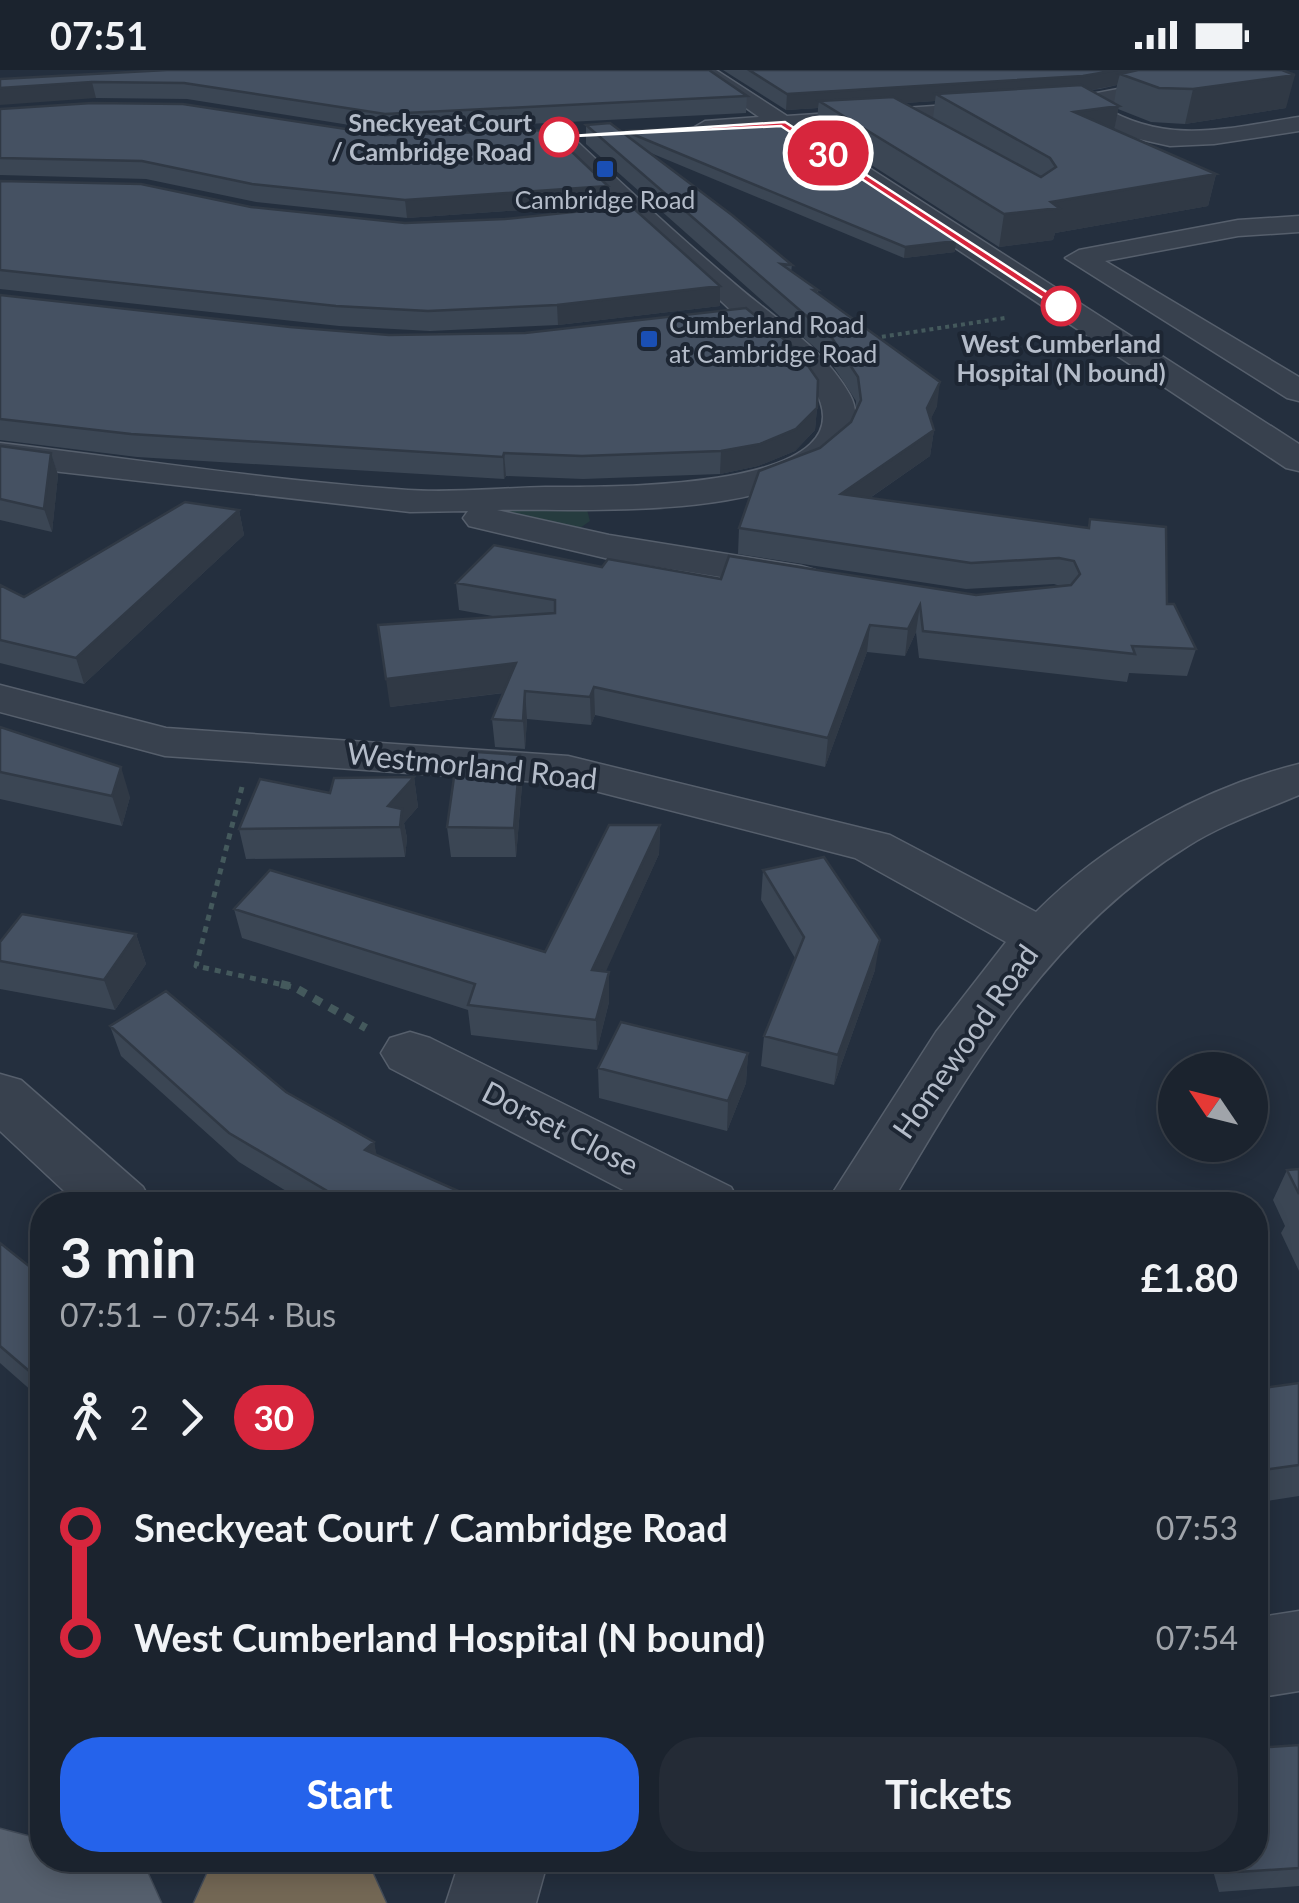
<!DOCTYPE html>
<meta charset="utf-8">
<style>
body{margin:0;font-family:Lato,sans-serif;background:#242b36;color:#f1f3f6;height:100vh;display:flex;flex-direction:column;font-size:38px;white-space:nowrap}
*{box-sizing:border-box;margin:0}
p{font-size:32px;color:#a0a4aa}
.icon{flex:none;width:55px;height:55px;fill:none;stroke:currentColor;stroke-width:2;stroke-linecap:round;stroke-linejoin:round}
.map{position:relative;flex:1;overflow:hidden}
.sheet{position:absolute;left:30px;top:1122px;width:1238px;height:680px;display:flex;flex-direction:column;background:#1b232e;border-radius:40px;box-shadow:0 5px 25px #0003,0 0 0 2px #39404a}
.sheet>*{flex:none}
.badge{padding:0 20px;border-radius:32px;font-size:35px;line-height:65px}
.needle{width:65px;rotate:305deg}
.controls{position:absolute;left:1158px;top:982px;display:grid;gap:20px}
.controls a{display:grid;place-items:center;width:110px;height:110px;border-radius:50%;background:#1b232e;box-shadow:0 5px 25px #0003,0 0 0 2px #39404a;font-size:50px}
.map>.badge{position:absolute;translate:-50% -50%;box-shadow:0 0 0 5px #fff}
.legs{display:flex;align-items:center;gap:15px;height:110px;padding:0 30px;font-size:32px}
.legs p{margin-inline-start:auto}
.overview{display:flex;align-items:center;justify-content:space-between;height:170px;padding:0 30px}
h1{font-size:55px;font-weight:700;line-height:75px}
.action{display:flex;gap:20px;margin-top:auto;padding:20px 30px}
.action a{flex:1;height:115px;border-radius:40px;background:#2563eb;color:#fff;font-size:40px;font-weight:700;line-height:115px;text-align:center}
.action a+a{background:#242b36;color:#f1f3f6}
ul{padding:0 30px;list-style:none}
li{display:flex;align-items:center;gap:35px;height:110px;font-size:38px}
li i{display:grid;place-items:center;width:15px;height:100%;margin:0 12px;background:currentColor}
li i::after{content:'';width:25px;height:25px;margin:-12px;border:8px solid;border-radius:50%;background:#1b232e}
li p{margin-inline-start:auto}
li:first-child i{background:linear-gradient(#0000 50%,currentColor 0)}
li:last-child i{background:linear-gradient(currentColor 50%,#0000 0)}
.status{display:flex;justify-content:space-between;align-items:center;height:70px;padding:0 50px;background:#1b232e;direction:ltr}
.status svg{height:28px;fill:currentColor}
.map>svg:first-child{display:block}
.green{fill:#263c3f}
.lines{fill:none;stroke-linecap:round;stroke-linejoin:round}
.minor-casing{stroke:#565f6c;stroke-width:3}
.major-casing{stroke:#414a57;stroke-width:3}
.highway-casing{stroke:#434c59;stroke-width:3}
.path-far2{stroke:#44595c;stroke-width:4;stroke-dasharray:4 4;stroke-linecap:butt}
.path-far1{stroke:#44595c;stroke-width:5;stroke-dasharray:6 6;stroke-linecap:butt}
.path{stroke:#44595c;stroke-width:8;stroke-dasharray:9 9;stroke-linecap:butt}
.minor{fill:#38414e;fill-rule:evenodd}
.major{fill:#56606e;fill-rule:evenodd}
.highway{fill:#746855;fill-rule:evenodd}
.wall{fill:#3b4654;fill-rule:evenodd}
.shaded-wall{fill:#303945}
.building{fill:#455162;stroke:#303945;stroke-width:2.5}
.line-1{fill:#d7263d;stroke:#fff;stroke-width:2.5}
.stop-1-dot{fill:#fff;stroke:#d7263d;stroke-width:5}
.transit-dot{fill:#1a4fb4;stroke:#1d2633;stroke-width:4}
.labels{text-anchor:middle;stroke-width:8;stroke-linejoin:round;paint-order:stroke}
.far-stop-label{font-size:25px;font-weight:bold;fill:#b4bcc9;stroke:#1d2633;text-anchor:end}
.far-poi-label{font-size:25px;fill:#b4bcc9;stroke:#1d2633}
.street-label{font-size:30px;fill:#b4bcc9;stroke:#1d2633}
</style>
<div class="status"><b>07:51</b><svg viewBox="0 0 49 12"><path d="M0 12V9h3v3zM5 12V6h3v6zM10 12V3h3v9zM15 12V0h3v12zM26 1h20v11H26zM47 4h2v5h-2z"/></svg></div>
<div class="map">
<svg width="1299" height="1833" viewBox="0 0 1299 1833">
<rect width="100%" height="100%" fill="#242f3e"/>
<path class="green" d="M469,436H586L590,451L577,460Z"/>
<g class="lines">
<defs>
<path id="minor" d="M692,0H716L787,46L1081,26L1218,0H1253L1250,4L1102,36C1168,76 1227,58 1299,47V61L1214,74L1170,76L1121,65L1077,40L807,58L1299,374V401L1286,398L778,60L697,63L693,58L705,51L759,47Z
M559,60L567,62C622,114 678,166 736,215C774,248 825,279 850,325C859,341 856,360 845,374C787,453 588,438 497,440L609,465L801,496L815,500L821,508L815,516L801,520L609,489L469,456L463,448L468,441L410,442L0,395V373C135,389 272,411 408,420C453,423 500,418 545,417C591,416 880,425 813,317L551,72L547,67Z
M1299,146V162L1238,166L1105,191L1299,307V331L1287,328L1065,188L1079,180L1238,150Z
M0,615L166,658L568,686L890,765L1036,842C1106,772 1202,718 1299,694V725C1262,741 1222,754 1188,776C1049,862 971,998 890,1135H825L936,962L1006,872L855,788L568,714L165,686L0,642Z
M410,962L430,968L731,1117L741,1135H652L390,998L381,983L390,968Z
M0,1004L21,1010L143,1117L153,1135H79L0,1061Z
M1299,1541V1621L1255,1628V1548Z
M460,1790H548L536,1833H446Z"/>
<path id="major" d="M0,1759L42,1770V1790H120L147,1802L161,1833H0Z"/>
<path id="highway" d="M235,1790H345L372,1802L386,1833H194L208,1802Z"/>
</defs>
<use href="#minor" class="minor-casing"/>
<use href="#major" class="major-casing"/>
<use href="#highway" class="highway-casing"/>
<path class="path-far2" d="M874,268L1005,248"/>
<path class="path-far1" d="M242,717L196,896L293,917"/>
<path class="path" d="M281,914L294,917L366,958"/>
<use href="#minor" class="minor"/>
<use href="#major" class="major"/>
<use href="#highway" class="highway"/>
</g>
<path class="wall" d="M723,0H1282L1286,38L1185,54L1151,52L1118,39L1114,60L1216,104L1208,136L1055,163L1053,170L999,177L817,60L818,38L786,40ZM1117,15L1114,33L1091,20L1100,19ZM935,31L933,48L905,33Z
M0,9L747,26L746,43L387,61L187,29L96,28Z
M0,39L609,134L407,148L256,132L146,109L0,105Z
M586,55L625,65V61L955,182L904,188L646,81L792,195L791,202L818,220V223L937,336L930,350L934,360L930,386L870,428L1088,458L1090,449L1167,534L1196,579L1187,606L1129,603L1127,612L919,588L916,562L905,586L867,582L825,697L595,645L591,655L527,649L525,679L495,677L492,649L504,623L390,637L498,547L459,540L456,513L602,497L721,509L976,525L1060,516L1054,514L966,519L738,484L739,458L820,378L851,352L856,339V331L830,291L586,74Z
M0,111L251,137L720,216V236L558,255L430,261L339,256L0,219Z
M0,225L817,338L815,360L795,381L758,396L720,404L583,409L506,406L504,409L137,387L0,370Z
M0,376L51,383L58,405L52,462L0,450Z
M239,440L244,465L84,614L0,593V515L24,527Z
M0,657L130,727L122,756L0,729Z
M414,707L418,737L404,753L407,768L405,787L246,789L239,759L330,723Z
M522,715L516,787H451L447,757Z
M660,755L659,784L605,902H609V932L597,980L471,965L468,940L242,868L234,839L545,882Z
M763,800L875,900L834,1015L761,996L764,966L795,888L761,830Z
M136,864L146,894L115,940L0,919V872Z
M110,956L286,1022L374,1072L376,1085L490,1135H309L239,1092L121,986Z
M748,983L746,1013L727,1061L599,1028L598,998Z
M1287,1100L1299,1124V1201L1281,1163L1285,1156L1273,1130Z
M0,1173L39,1204L42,1203V1330L0,1293Z
M1299,1313V1426L1255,1433V1319Z
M1299,1675V1816L1219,1822L1210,1790H1255Z"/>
<path class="shaded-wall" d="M1117,0H1190L1120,4L1117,15L1081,22L936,24L935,31L830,38L819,31L818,38L786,40L787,24Z
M1295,5L1286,38L1185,54L1193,19Z
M92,12L96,28L0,35V18Z
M1119,36L1113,65L1074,42Z
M1216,104L1208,136L1055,163L1053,170L999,177L1004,144L1051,132Z
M608,116L609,134L407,148L405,130Z
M956,171L955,182L904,188L905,177Z
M720,216V236L558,255L557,235Z
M940,312L937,336L924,363L927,338Z
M817,338L815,360L795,381L758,396L720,404L721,381Z
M934,360L930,386L838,450L841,424Z
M51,383L58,405L52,462L44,439Z
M504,383L506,406L504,409L503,387Z
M239,440L244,465L84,614L76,588Z
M920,535L916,562L905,586L908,559Z
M870,555L867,582L825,697L828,668Z
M516,593L518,621L390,637L386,609Z
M594,617L595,645L591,655L590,627Z
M525,621L527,649L525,679L523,651Z
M520,685L522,715L516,787L514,758Z
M121,697L130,727L122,756L112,726Z
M414,707L418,737L404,753L407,768L405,787L400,757L388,736Z
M660,755L659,784L593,930L592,900Z
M136,864L146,894L115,940L104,910Z
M880,870L875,900L834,1015L838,985Z
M609,902V932L597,980L596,950Z
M748,983L746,1013L727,1061L728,1031Z
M374,1072L380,1101L365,1080Z"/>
<path class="building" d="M167,0H709L747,26L385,44L184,13L92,12L0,18V9Z
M749,0H1117L1083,6L787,24Z
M1138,0H1282L1295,5L1193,19L1159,18L1120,4Z
M1081,15L1119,36L1074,42L1216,104L1051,132L1059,138L1004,144L819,31L893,27L1041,107L1056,97L1050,88L936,24Z
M92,33L183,34L385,65L549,60L608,116L405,130L252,114L142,91L0,88V39Z
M610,53L732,145L792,195L781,194L818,220H813L940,312L927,338L934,360L841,424L1089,458L1090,449L1166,457L1167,534H1174L1196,579L1132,576L1135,584L923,561L920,535L908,559L870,555L828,668L594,617L590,627L525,621L523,651L492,649L516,593L386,609L378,555L555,543V530L456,513L494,475L602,497L608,489L721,509L729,486L976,525L1071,515L1080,504L1074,491L1059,488L971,493L739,458L759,401L820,378L851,352L861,330L858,307L832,268L586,55Z
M776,53L956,171L905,177L625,61Z
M0,111L141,114L251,137L405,153L505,149L631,136L720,216L557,235L428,241L336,236L0,200Z
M0,225L290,257L389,265L525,263L746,238L797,280L818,310L817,338L796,359L760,374L721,381L582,386L504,383L503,387L131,364L0,349Z
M0,376L51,383L44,439L0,429Z
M185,432L239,440L76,588L0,570V515L24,527Z
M0,657L121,697L112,726L0,702Z
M477,682L520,685L514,758L447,757L454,707L464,706L466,694H472Z
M414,707L388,736L402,739L400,757L239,759L260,709L330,723L334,708Z
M609,755H660L592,900L609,902L596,950L468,935L475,914L234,839L270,800L545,882Z
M824,787L880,870L838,985L764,966L804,867L763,800Z
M22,844L136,864L104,910L0,891V872Z
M166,921L286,1022L374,1072L365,1080L490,1135H351L229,1063L110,956Z
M621,952L748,983L728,1031L598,998Z
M1299,1099V1124L1287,1100Z
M0,1173L39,1204L42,1203V1312L0,1276Z
M1299,1313V1395L1255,1401V1319Z
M1299,1675V1798L1238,1802L1234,1790H1255V1678Z"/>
<path class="line-1" d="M785,52L1065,234L1067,236L1058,238L781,56L555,67Z"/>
<g class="stop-1-dot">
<circle cx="559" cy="67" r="18"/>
<circle cx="1061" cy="236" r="18"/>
</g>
<g class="transit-dot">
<rect x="595" y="89" width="20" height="20" rx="5"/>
<rect x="639" y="259" width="20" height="20" rx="5"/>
</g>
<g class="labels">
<g class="far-stop-label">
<text x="532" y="62">Sneckyeat Court<tspan x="532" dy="29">/ Cambridge Road</tspan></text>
<text x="1061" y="283" text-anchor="middle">West Cumberland<tspan x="1061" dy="29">Hospital (N bound)</tspan></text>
</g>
<g class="far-poi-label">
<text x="605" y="139">Cambridge Road</text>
<text x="669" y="264" text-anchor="start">Cumberland Road<tspan x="669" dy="29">at Cambridge Road</tspan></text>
</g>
<g class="street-label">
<text transform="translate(472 697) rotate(6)" y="10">Westmorland Road</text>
<text transform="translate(966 972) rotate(-55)" y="10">Homewood Road</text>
<text transform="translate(560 1059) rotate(27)" y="10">Dorset Close</text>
</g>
</g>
</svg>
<div class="controls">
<a><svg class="needle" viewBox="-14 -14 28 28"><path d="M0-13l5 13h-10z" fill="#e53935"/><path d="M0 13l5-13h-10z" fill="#a0a4aa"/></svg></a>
</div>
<b class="badge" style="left:828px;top:83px;background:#d7263d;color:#fff">30</b>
<section class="sheet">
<div class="overview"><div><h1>3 min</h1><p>07:51 – 07:54 · Bus</p></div><b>£1.80</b></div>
<div class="legs"><svg class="icon" aria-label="walk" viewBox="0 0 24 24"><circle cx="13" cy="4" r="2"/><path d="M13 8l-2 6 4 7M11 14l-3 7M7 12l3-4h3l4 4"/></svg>2<svg class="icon" aria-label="forward" viewBox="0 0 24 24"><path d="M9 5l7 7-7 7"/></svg><b class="badge" style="background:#d7263d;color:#fff">30</b></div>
<ul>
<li><i style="color:#d7263d"></i><b>Sneckyeat Court / Cambridge Road</b><p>07:53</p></li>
<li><i style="color:#d7263d"></i><b>West Cumberland Hospital (N bound)</b><p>07:54</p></li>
</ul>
<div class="action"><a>Start</a><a>Tickets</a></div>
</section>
</div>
